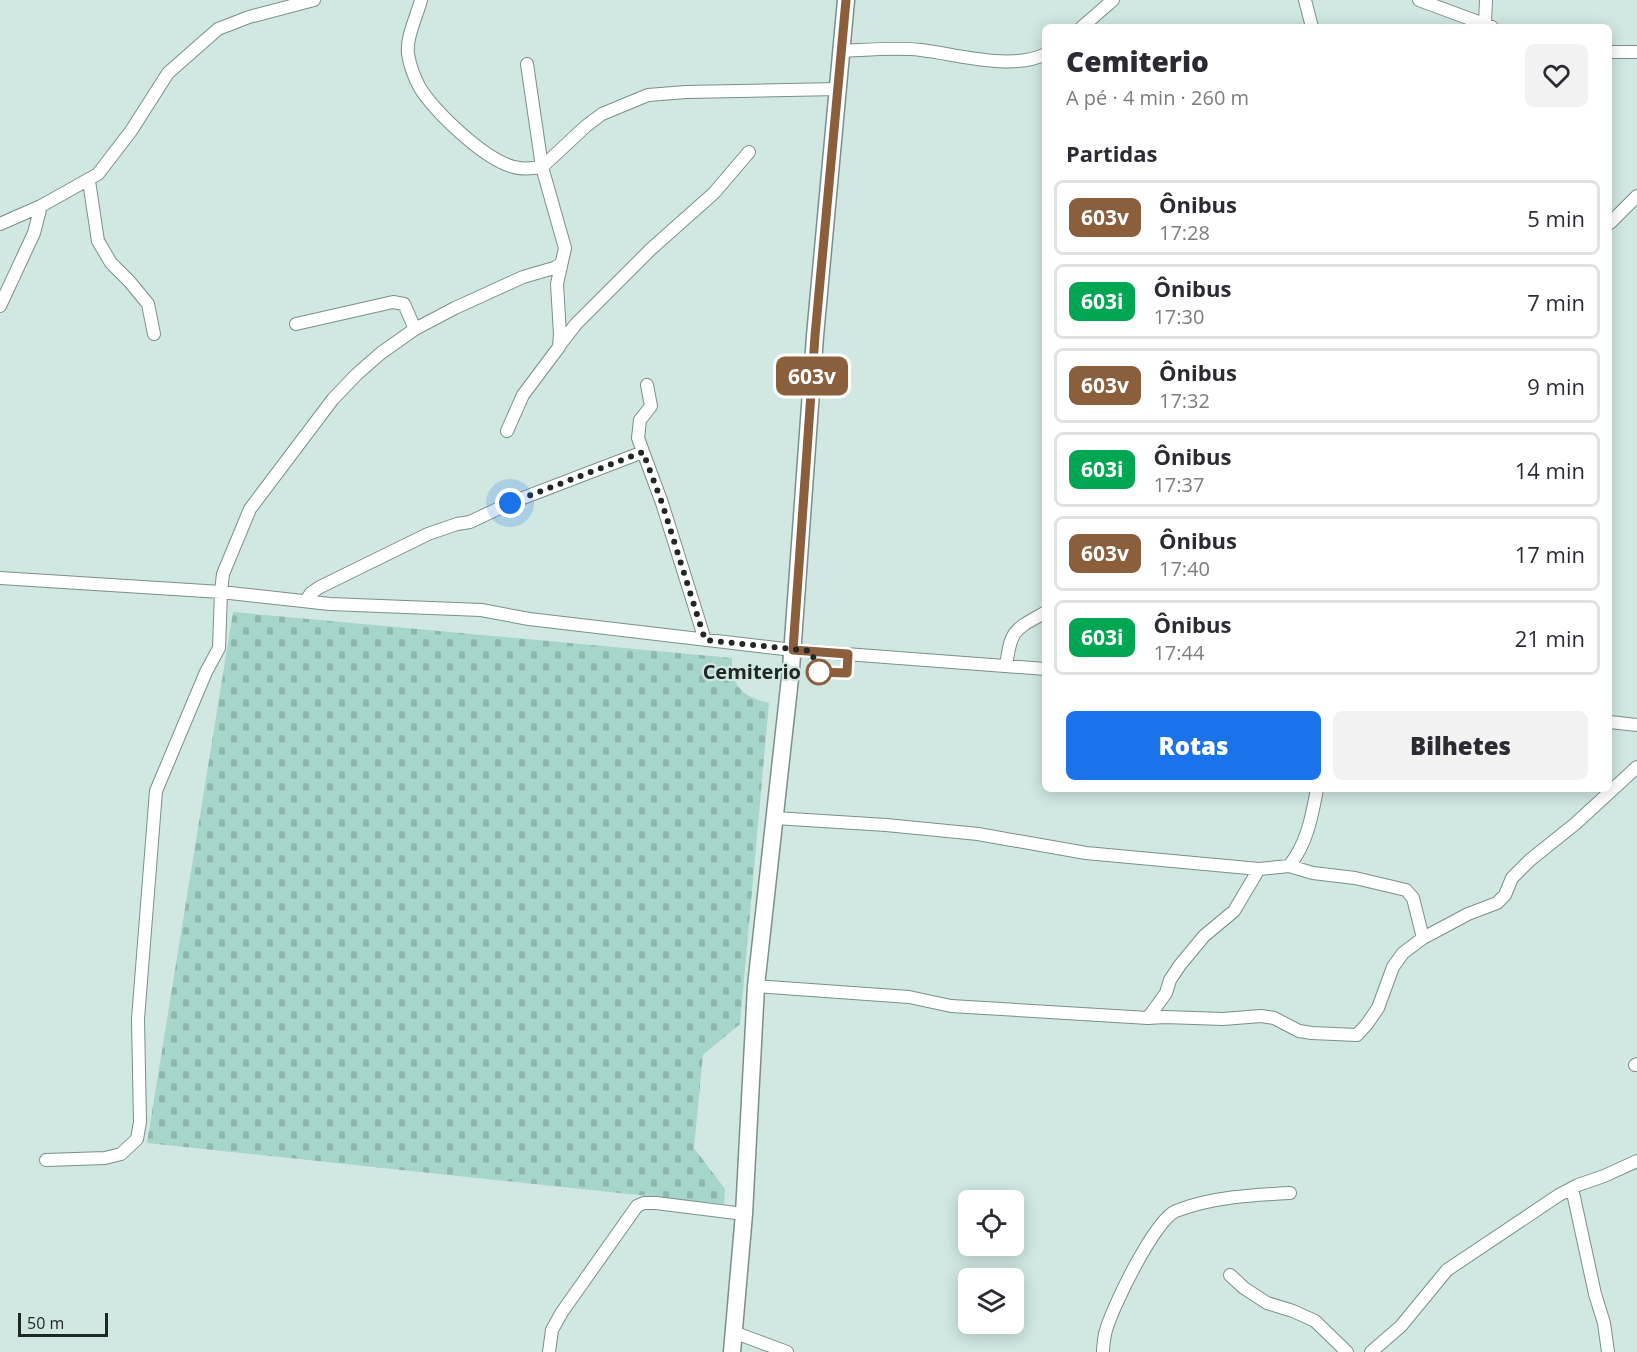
<!DOCTYPE html>
<html lang="pt">
<meta charset="utf-8">
<style>
body{margin:0;font-family:"Open Sans",sans-serif;background:#f2f2f3;color:#2b2b33;height:100vh;display:flex;flex-direction:column;font-size:22px;white-space:nowrap}
*{box-sizing:border-box;margin:0}
p{font-size:20px;color:#7c7c81}
.icon{flex:none;width:33px;height:33px;fill:none;stroke:currentColor;stroke-width:2;stroke-linecap:round;stroke-linejoin:round}
.map{position:relative;flex:1;overflow:hidden}
.side{position:absolute;left:1042px;top:24px;width:570px;height:768px;display:flex;flex-direction:column;background:#fff;border-radius:9px;box-shadow:0 3px 15px #0003}
.side>*{flex:none}
.badge{padding:0 12px;border-radius:9px;font-size:21px;line-height:39px}
.buttons{position:absolute;left:958px;top:1190px;display:grid;gap:12px}
.buttons a{display:grid;place-items:center;width:66px;height:66px;border-radius:9px;background:#fff;box-shadow:0 3px 15px #0003;font-size:30px}
.scale{position:absolute;left:18px;bottom:15px;width:90px;box-sizing:border-box;padding-left:6px;border:3px solid #202826;border-top:0;font-size:16px;line-height:21px;white-space:nowrap;color:#202826;-webkit-text-stroke:4px #d0e7e2;paint-order:stroke}
.you{position:absolute;width:30px;height:30px;margin:-15px;border:4px solid #fff;border-radius:50%;background:#1a73e8;box-shadow:0 0 0 9px #1a73e833}
.map>.badge{position:absolute;translate:-50% -50%;box-shadow:0 0 0 3px #fff}
h2{padding:0 24px;font-size:22px;line-height:54px}
.round{display:grid;place-items:center;flex:none;width:63px;height:63px;border-radius:9px;background:#f2f2f3}
.head{display:flex;align-items:center;justify-content:space-between;height:102px;padding:0 24px}
h1{font-size:28px;font-weight:800;line-height:45px}
.action{display:flex;gap:12px;margin-top:auto;padding:12px 24px}
.action a{flex:1;height:69px;border-radius:9px;background:#1a73e8;color:#fff;font-size:24px;font-weight:800;line-height:69px;text-align:center}
.action a+a{background:#f2f2f3;color:#2b2b33}
ul{padding:0;list-style:none}
li{display:flex;align-items:center;gap:18px;height:75px;margin:0 12px 9px;padding:0 12px;border:3px solid #e1e1e2;border-radius:9px}
li div{flex:1}
li b{display:block;font-size:22px}
li em{font-style:normal}
li .badge{min-width:66px;font-weight:700;text-align:center}
.map>svg:first-child{display:block}
.cemetery{fill:url(#cemetery-stones)}
.lines{fill:none;stroke-linecap:round;stroke-linejoin:round}
.street-casing{stroke:#7a8f8b;stroke-width:14}
.secondary-casing{stroke:#7a8f8b;stroke-width:19}
.street{stroke:#fff;stroke-width:12}
.secondary{stroke:#fff;stroke-width:16}
.line-casing{stroke:#fff;stroke-width:14}
.line{stroke:#8b5e3c;stroke-width:9}
.walk{stroke:#202826;stroke-width:6;stroke-dasharray:0 10.8}
.stop-dot{fill:#fff;stroke:#8b5e3c;stroke-width:3}
.labels{text-anchor:middle;stroke-width:4.5;stroke-linejoin:round;paint-order:stroke}
.stop-label{font-size:20px;font-weight:bold;fill:#202826;stroke:#d0e7e2;text-anchor:end}
</style>
<div class="map">
<svg width="1637" height="1352" viewBox="0 0 1637 1352">
<defs>
<pattern id="cemetery-stones" width="16" height="16" patternUnits="userSpaceOnUse" patternTransform="scale(1.5)"><rect width="16" height="16" fill="#a6d5cb"/><path d="M2 7V4a2 2 0 0 1 4 0v3zM10 15v-3a2 2 0 0 1 4 0v3z" fill="#8fb7ae"/></pattern>
</defs>
<rect width="100%" height="100%" fill="#d0e7e2"/>
<path class="cemetery" d="M233,612L732,658C730,687 744,697 769,703L740,1024L703,1055L694,1148L725,1189L724,1204L147,1143Z"/>
<g class="lines">
<defs>
<path id="street" d="M421,0C417,16 406,37 408,54C410,66 414,77 420,88C436,113 485,160 514,167C523,170 533,168 542,167L586,126L602,114L648,95L686,92L839,89
M1305,0L1312,27
M1419,0L1492,27
M1485,24L1486,0
M1082,27L1113,0
M841,51C867,50 895,47 921,50C957,54 1011,71 1046,54
M1610,52H1637
M89,181L98,241L111,263L130,282L148,304L154,334
M1610,223L1637,196
M0,224L41,206L98,174L131,131L168,73L218,29L249,17L314,0
M0,306L34,233L41,206
M296,324L393,302L404,304L415,329
M559,346L576,324L651,249L714,193L749,152
M647,385L651,406L640,420L638,438L662,503L705,640
M507,431L523,395L559,347L560,334L557,284L565,248L542,167L527,64
M0,578L221,592L330,604L481,610L529,619L793,650L1046,669
M306,601L311,593L320,587L428,534L457,524L470,522L510,503L643,452
M1006,666C1011,629 1014,630 1046,612
M1610,722L1637,725
M775,818L886,825L978,834L1086,853L1259,869
M1289,866L1313,873L1355,878L1406,890L1413,898L1423,938
M756,986L909,997L951,1006L1148,1018L1166,993L1170,980L1180,965L1204,936L1234,911L1259,869L1289,866C1307,844 1312,816 1317,789
M1148,1018L1165,1017L1223,1019L1261,1016L1274,1018L1299,1031L1312,1033L1357,1035L1367,1024L1378,1008L1393,967L1403,953L1423,938L1468,914L1497,903L1505,895L1512,878L1530,860L1575,824L1637,767
M1635,1065L1637,1064
M46,1160L105,1158L121,1154L137,1139L140,1122L138,1019L156,791L206,672L219,648L221,592L223,574L250,509L333,399L357,374L381,353L415,329L455,308L523,277L554,268L561,264
M1572,1188L1595,1294L1604,1323L1608,1352
M1230,1275L1244,1288L1267,1303L1293,1311L1315,1321L1347,1352
M733,1332L787,1352
M549,1352L552,1330L562,1312L637,1206L644,1203H656L744,1214
M1103,1352C1103,1346 1104,1340 1105,1334C1110,1311 1155,1219 1176,1211C1212,1197 1252,1195 1290,1193
M1371,1352L1401,1326L1447,1270L1559,1195L1578,1185L1604,1176L1637,1161"/>
<path id="secondary" d="M732,1352L744,1214L756,986L791,669L815,336L846,0"/>
</defs>
<use href="#street" class="street-casing"/>
<use href="#secondary" class="secondary-casing"/>
<use href="#street" class="street"/>
<use href="#secondary" class="secondary"/>
</g>
<g class="lines">
<defs>
<path id="line" d="M819,672L847,673L848,654L793,650L815,336L846,0"/>
</defs>
<use href="#line" class="line-casing"/>
<use href="#line" class="line"/>
<path class="walk" d="M510,503L643,452L662,503L705,640L811,651L819,672"/>
</g>
<circle class="stop-dot" cx="819" cy="672" r="12"/>
<g class="labels">
<g class="stop-label">
<text x="801" y="679">Cemiterio</text>
</g>
</g>
</svg>
<div class="buttons">
<a><svg class="icon" aria-label="locate" viewBox="0 0 24 24"><circle cx="12" cy="12" r="6"/><path d="M12 2v4M12 18v4M2 12h4M18 12h4"/></svg></a>
<a><svg class="icon" aria-label="layers" viewBox="0 0 24 24"><path d="M12 4l9 5-9 5-9-5zM3 14l9 5 9-5"/></svg></a>
</div>
<div class="scale">50 m</div>
<div class="you" style="left:510px;top:503px"></div>
<b class="badge" style="left:812px;top:376px;background:#8b5e3c;color:#fff">603v</b>
<section class="side">
<div class="head"><div><h1>Cemiterio</h1><p>A pé · 4 min · 260 m</p></div><a class="round"><svg class="icon" aria-label="heart" viewBox="0 0 24 24"><path d="M12 20l-8-8c-3-5 5-10 8-4 3-6 11-1 8 4z"/></svg></a></div>
<h2>Partidas</h2>
<ul>
<li><span class="badge" style="background:#8b5e3c;color:#fff">603v</span><div><b>Ônibus</b><p>17:28</p></div><em>5 min</em></li>
<li><span class="badge" style="background:#00a651;color:#fff">603i</span><div><b>Ônibus</b><p>17:30</p></div><em>7 min</em></li>
<li><span class="badge" style="background:#8b5e3c;color:#fff">603v</span><div><b>Ônibus</b><p>17:32</p></div><em>9 min</em></li>
<li><span class="badge" style="background:#00a651;color:#fff">603i</span><div><b>Ônibus</b><p>17:37</p></div><em>14 min</em></li>
<li><span class="badge" style="background:#8b5e3c;color:#fff">603v</span><div><b>Ônibus</b><p>17:40</p></div><em>17 min</em></li>
<li><span class="badge" style="background:#00a651;color:#fff">603i</span><div><b>Ônibus</b><p>17:44</p></div><em>21 min</em></li>
</ul>
<div class="action"><a>Rotas</a><a>Bilhetes</a></div>
</section>
</div>
